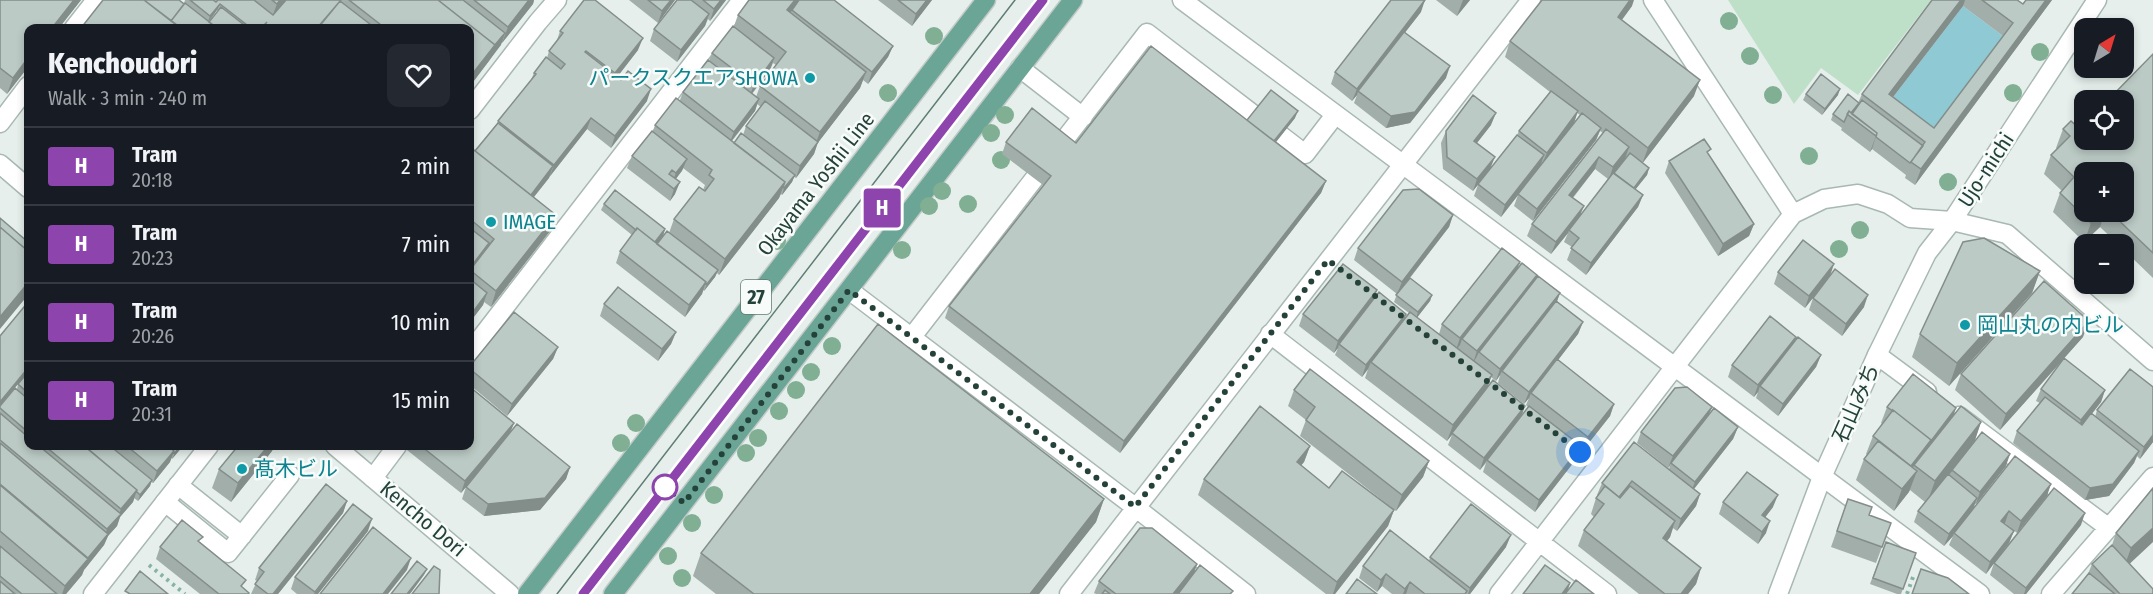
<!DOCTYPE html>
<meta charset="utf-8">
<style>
body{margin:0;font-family:"Fira Sans Condensed","Noto Sans JP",sans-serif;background:#242831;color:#f1f3f6;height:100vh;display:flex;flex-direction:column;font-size:22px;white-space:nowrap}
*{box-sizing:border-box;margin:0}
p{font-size:20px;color:#9ea1a6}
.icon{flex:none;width:33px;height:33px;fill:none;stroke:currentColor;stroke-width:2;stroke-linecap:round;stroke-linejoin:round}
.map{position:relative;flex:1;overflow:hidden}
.drawer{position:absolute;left:24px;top:24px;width:450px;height:426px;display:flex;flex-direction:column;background:#171b24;border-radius:12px;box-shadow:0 3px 9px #0003}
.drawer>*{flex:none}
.badge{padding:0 12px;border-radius:4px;font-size:21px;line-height:39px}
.needle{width:39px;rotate:38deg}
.controls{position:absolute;left:2074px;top:18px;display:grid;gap:12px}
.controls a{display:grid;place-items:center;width:60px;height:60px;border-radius:12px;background:#171b24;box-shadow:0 3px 9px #0003;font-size:30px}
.you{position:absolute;width:30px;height:30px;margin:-15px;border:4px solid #fff;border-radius:50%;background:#1a73e8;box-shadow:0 0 0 9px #1a73e833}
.map>.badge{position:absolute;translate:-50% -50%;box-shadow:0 0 0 3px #fff}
.round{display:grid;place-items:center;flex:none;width:63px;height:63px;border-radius:12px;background:#242831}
.overview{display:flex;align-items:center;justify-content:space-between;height:102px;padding:0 24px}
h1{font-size:28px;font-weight:800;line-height:45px}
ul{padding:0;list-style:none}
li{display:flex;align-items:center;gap:18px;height:78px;padding:0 24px;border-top:2px solid #363941}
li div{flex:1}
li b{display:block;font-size:22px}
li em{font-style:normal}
li .badge{min-width:66px;font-weight:700;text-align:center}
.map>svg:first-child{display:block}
.green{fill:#bfe0c8}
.water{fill:#8ec9d4}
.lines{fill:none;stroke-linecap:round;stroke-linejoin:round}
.service-casing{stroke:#a8b8b2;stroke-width:21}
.minor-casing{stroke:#a8b8b2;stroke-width:21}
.tertiary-casing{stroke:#a8b8b2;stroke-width:21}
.primary-casing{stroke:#c2cac8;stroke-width:21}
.path{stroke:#86b3a5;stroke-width:4;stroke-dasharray:3 4.5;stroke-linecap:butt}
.service{stroke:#fff;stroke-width:18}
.minor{stroke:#fff;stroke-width:18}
.tertiary{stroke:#fff;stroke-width:18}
.primary{stroke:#6aa596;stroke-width:18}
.tram{stroke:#5f7d75;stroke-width:1.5}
.tree{fill:#80af93}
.wall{fill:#a1aea9;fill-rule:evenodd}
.shaded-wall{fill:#838d89}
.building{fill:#bbcac4;stroke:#838d89;stroke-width:1.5}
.line-casing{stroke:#fff;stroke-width:14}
.line{stroke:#8e44ad;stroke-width:9}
.walk{stroke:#24423a;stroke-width:6;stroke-dasharray:0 10.8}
.culture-dot{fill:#0f9aa8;stroke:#f7fbf9;stroke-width:2}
.stop-dot{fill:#fff;stroke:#8e44ad;stroke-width:3}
.labels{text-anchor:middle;stroke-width:5;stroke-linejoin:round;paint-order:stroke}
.shield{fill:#f7fbf9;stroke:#637a73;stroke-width:1.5}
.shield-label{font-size:20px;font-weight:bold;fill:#24423a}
.culture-label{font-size:21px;fill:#0d838f;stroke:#f7fbf9;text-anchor:start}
.street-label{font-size:21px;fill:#24423a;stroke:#f7fbf9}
</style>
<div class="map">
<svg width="2153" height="594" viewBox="0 0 2153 594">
<rect width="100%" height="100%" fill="#e6efeb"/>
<path class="green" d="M1728,0H1931L1858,95L1821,68L1794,104Z"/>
<path class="water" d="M1963,6L2007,39L1929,144L1883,110Z"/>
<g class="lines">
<defs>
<path id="service" d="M1020,68L1083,117
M911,338L1147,33L1305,154L1335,115
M178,485L242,536
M165,502L228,553L290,475"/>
<path id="minor" d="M1182,0L1980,594
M1653,0L1793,214
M74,28L96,0
M470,110L538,22L557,0
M0,123L28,86
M849,290L1135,507L1246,594
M1270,334L1607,594
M470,352L742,0
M1877,355L1927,392
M1959,416L2109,528
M373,478L397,446
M93,594L209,446
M1069,594L1531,0
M1499,594L1793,214L1824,199L1858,194L1888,204L1910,218L1952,221
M2051,594L2153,477"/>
<path id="tertiary" d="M0,164L28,188
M1952,221L2007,234L2153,361
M335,446L510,594
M1778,594L1822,477L1877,355L1927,253L1952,221L2097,0"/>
<path id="primary" d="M527,594L986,0
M613,594L1073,0"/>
</defs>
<use href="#service" class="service-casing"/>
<use href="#minor" class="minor-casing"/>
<use href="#tertiary" class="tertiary-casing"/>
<use href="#primary" class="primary-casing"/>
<path class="path" d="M149,565L185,594
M1907,594L1913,577"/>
<use href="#service" class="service"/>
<use href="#minor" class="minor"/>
<use href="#tertiary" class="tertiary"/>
<use href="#primary" class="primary"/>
<path class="tram" d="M557,594L1015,0
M583,594L1043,0"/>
</g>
<g class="tree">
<circle cx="1729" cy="21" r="9"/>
<circle cx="934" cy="36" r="9"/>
<circle cx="2040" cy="52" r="9"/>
<circle cx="1750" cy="56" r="9"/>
<circle cx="888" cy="93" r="9"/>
<circle cx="2013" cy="93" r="9"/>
<circle cx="1773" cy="95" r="9"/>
<circle cx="1005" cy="115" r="9"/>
<circle cx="991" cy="133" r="9"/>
<circle cx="1809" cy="156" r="9"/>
<circle cx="1001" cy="160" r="9"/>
<circle cx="1948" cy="182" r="9"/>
<circle cx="942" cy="191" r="9"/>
<circle cx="968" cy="204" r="9"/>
<circle cx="929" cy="206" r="9"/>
<circle cx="1860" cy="230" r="9"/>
<circle cx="777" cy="241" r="9"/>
<circle cx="1839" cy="249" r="9"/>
<circle cx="902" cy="250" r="9"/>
<circle cx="832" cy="346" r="9"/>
<circle cx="811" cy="372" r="9"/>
<circle cx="796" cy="390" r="9"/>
<circle cx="779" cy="411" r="9"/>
<circle cx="636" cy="423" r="9"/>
<circle cx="758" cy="438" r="9"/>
<circle cx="621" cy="443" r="9"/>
<circle cx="746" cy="453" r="9"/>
<circle cx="714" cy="495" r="9"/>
<circle cx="692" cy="523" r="9"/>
<circle cx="668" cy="556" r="9"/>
<circle cx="682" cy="578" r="9"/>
</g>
<path class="wall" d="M0,0H81L59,28H28V67L7,94L0,88Z
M185,0H534L533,4L502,43L501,42L489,61L470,86V28H81L184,4ZM217,10L218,11L209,22Z
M629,0H675L658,23Z
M677,0H726L710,21L708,19L705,26L677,62L650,41L654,29Z
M834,0L893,46L888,57L868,84L863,80L860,88L818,142L814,154L796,178L794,177L792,182L782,195L781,194L779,198L719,275L717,273L715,277L704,291L703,290L702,294L685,317L616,263L620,251L632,235L601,210L604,204L665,229L663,236L669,233L674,219L703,190L705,185L683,168L676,179L675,194L670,201L627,168L632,156L653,131L655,125L680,100L683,92L709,61L712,53L734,26L738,15ZM773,63L776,65L760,86L756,97L752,94L770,70ZM757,104L761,107L746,126L743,135L734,143L732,141L755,111Z
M878,0H932L912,26Z
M1436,0H1470L1457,16Z
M1932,0H2017L2023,4L2052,0L1915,185L1905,178L1906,175L1872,149L1870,152L1841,130L1842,128L1831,120L1833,114L1858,103L1862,94ZM1963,6L2003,36L1934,128L1893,97Z
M1632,6L1622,20L1694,96L1642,163L1649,168L1647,175L1635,190L1643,195L1638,207L1586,275L1567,260L1572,247L1564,242L1568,233L1551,254L1527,236L1532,224L1603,133L1600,131L1596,140L1533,221L1514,206L1518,195L1501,217L1474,196L1478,185L1473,191L1443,169L1441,143L1446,131L1491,125L1477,143L1491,168L1517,135L1519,131L1550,92L1505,57L1510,41ZM1577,113L1580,115L1574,123ZM1595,169L1608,179L1581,214L1573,198Z
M1421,12L1405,32L1446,78L1410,123L1386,128L1354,103L1357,95L1352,101L1331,84L1335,72Z
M560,31L638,50L617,77L647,101L611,148L587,129L534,197L556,215L550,231L491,307L484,302L483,305L470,322V156L475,151L531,80L534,73L547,58L549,51L556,43Z
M2153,54V278L2124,250V244H2118L2100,227L2084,242L2053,212L2060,193L2062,191L2044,174L2051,155L2057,149L2056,148L2063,129H2080ZM2085,172L2124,212H2085Z
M1806,94L1838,95L1822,115L1803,100Z
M1295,118L1276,142L1326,181L1321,193L1120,453L945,318L949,306L1043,185L1002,154L1006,142L1076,143L1247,120Z
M1709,155L1754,224L1749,236L1718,256L1665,173L1669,161Z
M1453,215L1449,227L1410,278L1432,295L1430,301L1417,317L1439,334L1442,324L1518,268L1535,279L1560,293L1557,301L1583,322L1578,334L1558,360L1614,404L1610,416L1584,449L1581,447L1577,458L1535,512L1483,472L1486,463L1480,470L1448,445L1452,435L1447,441L1365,378L1368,369L1362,377L1335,355L1338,348L1334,353L1299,326L1303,314L1377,290L1374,299L1406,314L1405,318L1409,313L1394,302L1397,294L1354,260L1358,248ZM1500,375L1498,383L1524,404L1529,398L1526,405L1528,407L1522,415L1487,388L1491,377L1496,381Z
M2040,271L2032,293L1949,386L1912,357L1920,334Z
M1778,272L1830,276L1805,308L1774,284Z
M1813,298L1864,307L1842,336L1809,310Z
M604,304L676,332L671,344L658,361L600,316Z
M2083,337L2000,430L1955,390L1961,374Z
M1794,343L1821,355L1816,367L1778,416L1756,398L1758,392L1754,397L1728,377L1732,365Z
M558,347L553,359L507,416L470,385V366Z
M28,372V446H85L87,448L90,446H183L172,459L171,458L170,462L153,483L151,482L150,486L138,501L134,498L133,502L120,517L117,526L108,536L104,545L84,570L82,575L66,594H0V406L17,389L18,384Z
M2041,389L2105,390L2101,402L2092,414L2095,417L2097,410L2153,442L2140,459L2137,456L2134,463L2109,496L2085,500L2013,443L2017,431L2040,403L2036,401Z
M1294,390L1429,461L1423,477L1396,511L1300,436L1306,420L1288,406Z
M1712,407L1708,416L1738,427L1733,439L1694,489L1700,494L1696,506L1677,531L1673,528L1670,537L1667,541L1701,568L1696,584L1688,594H1639L1578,546L1584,530L1594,517L1591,514L1596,498L1598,496L1597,495L1602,483L1669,469L1670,466L1668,468L1637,443L1641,432Z
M1887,407L1955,413L1981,422L1974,443L2006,466L1976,504H1975L1974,507L2047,496L2017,533L2005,523L2004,524L2014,531L2009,543L1986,574L1949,545L1953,536L1944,546L1914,522L1918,511L1925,502L1910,490L1894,511L1856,480L1864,459L1867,455L1866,454L1873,436L1882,424L1881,423Z
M514,423L510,434L570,467L566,479L540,510L484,516L462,499L466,487L492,456L461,493L407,450L409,446H470Z
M238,446H274L272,451L231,502L212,488L219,469Z
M1310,446L1304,462L1301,465L1329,488L1394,510L1388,526L1335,594H1326L1198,495L1204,479Z
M2153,488L2130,564L2153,594H2072L2088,574L2092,564L2112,545L2116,533Z
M1104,499L1096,522L1039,594H716L693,576L701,553Z
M1848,499L1869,515L1891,523L1876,563L1831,547Z
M347,501L343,513L278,594H251L257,581L255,580L259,568Z
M1723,502L1773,507L1765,517L1766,533L1758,544L1719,514Z
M2081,525L2026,594H2014L1990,575L1994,563Z
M368,531L318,594H297L291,589L295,577Z
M200,542L243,588L248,594H200L156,559L160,547Z
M1886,542L1916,553L1901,594H1897L1870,584Z
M1506,547L1470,594H1392L1382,586L1377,592L1359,578L1363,566L1429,561L1430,557Z
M1197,564L1194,573L1232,594H1096L1094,593L1099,581Z"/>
<path class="shaded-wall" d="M74,0H81L59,28H52Z
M280,0H287L271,20L277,4Z
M529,0H534L533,4L502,43L508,27Z
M671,0H675L658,23L662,11Z
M721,0H726L710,21L714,9Z
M795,0H801L792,10L790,14L787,10Z
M927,0H932L912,26L916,14Z
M1425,0L1421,12L1359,92L1358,91L1357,95L1352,101L1357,89Z
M1463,0H1470L1457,16Z
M1630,0H1634L1632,6L1612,33L1618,17Z
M1961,0H1965L1963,6L1883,110L1889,94Z
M2046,0H2052L1915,185L1921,169Z
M220,4L217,10L208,22L210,16Z
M709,14L705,26L677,62L681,50Z
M505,33L501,45L470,86V77Z
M643,38L638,50L611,85L615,73Z
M893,46L888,57L868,84L872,72Z
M28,58V67L7,94L13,78Z
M774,58L770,70L749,97L754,85Z
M1450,66L1446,78L1410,123L1386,128L1391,116Z
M866,72L860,88L814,148L820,132Z
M1700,80L1694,96L1642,164L1648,148Z
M651,89L647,101L611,148L615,136Z
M1840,89L1838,95L1822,115L1825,109Z
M759,99L755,111L729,144L734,132Z
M1298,111L1295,118L1268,152L1271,146Z
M1578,111L1574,123L1542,164L1547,153Z
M1496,113L1491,125L1469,153L1474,141Z
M591,118L587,129L550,176L554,165Z
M1601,128L1596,140L1533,221L1537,209Z
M1877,133L1872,149L1870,152L1876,136Z
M818,142L814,154L796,178L800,166Z
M1629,147L1625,159L1609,179L1613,167Z
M1544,155L1540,167L1501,217L1505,205Z
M1495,157L1490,169L1473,191L1477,179Z
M1599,157L1595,169L1565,207L1569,195Z
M687,159L682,171L671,185L676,173Z
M553,166L549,178L525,208L529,197Z
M1649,168L1647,175L1630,196L1633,190Z
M795,175L792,182L782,195L784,188Z
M1326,181L1321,193L1120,453L1124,441Z
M680,182L675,194L670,201L674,189Z
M785,182L779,198L719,275L725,259Z
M1643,195L1638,207L1586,275L1591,263Z
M1584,206L1579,218L1569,230L1568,233L1551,254L1556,242Z
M2103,212H2105L2100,227L2084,242L2091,223Z
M556,215L550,231L491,307L496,291Z
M1453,215L1449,227L1397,294L1402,282Z
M1754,224L1749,236L1718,256L1723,244Z
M665,229L663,236L652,250L654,243Z
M489,243L485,255L470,271V268Z
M1520,262L1516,273L1462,339L1460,345L1456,350L1460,338Z
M1834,264L1830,276L1805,308L1809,296Z
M718,270L715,277L704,291L707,284Z
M2040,271L2032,293L1949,386L1957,363Z
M1537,275L1533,287L1479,352L1476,358L1473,363L1477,351Z
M706,282L702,294L685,317L689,305Z
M28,283V295L0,329V317Z
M1377,290L1373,302L1339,344L1338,348L1334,353L1338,341Z
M487,293L483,305L470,322V316Z
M1560,293L1556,304L1502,371L1500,375L1496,381L1500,369Z
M1432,295L1430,301L1416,319L1418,312Z
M1868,295L1864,307L1842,336L1846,324Z
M1406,314L1402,325L1371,362L1368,369L1362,377L1366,365Z
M2089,321L2083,337L2000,430L2006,414Z
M1583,322L1578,334L1532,394L1531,393L1529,398L1524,404L1529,392Z
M676,332L671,344L658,361L662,349Z
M1796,337L1791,349L1760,386L1758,392L1754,397L1758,385Z
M558,347L553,359L507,416L512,404Z
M1821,355L1816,367L1778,416L1783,404Z
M28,368V372L0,406V402Z
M1492,375L1486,391L1447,441L1453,425Z
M2105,390L2101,402L2077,432L2081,420Z
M1614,404L1610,416L1584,449L1588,437Z
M1525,406L1521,418L1487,460L1480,470L1484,458Z
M1712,407L1707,419L1671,463L1668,468L1673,456Z
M1956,408L1951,424L1925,457L1931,441Z
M1981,422L1974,443L1927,503L1935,481Z
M514,423L509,435L461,493L465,481Z
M1738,427L1733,439L1690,494L1695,482Z
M2153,435V442L2140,459L2144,447Z
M1931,440L1924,459L1914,465L1909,479L1911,466Z
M180,446H183L172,459L175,453Z
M268,446H274L272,451L231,502L238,483Z
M1310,446L1304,462L1291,478L1297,462Z
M1581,446L1577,458L1535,512L1539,500Z
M174,451L170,462L153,483L157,471Z
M2139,451L2134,463L2109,496L2085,500L2090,488Z
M2010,454L2006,466L1976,504L1980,492Z
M1429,461L1423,477L1396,511L1402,495Z
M570,467L566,479L540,510L484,516L488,504Z
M1917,471L1909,492L1894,511L1902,489Z
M152,480L150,486L138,501L140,495Z
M2051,484L2047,496L2017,533L2021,521Z
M137,490L133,502L120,517L117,526L108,536L104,545L84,570L88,558L104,539L107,529L118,517L121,509Z
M1700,494L1696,506L1677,531L1681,519Z
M1778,495L1773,507L1758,527L1762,515Z
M1977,498L1973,509L1954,533L1953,536L1944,546L1949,534Z
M1104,499L1096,522L1039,594H1030Z
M347,501L343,513L278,594H273Z
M1394,510L1388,526L1335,594H1333L1337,582Z
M2009,511L2005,523L1997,533L2001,521Z
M2085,513L2081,525L2026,594H2024L2026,588Z
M372,519L368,531L318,594H314Z
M1675,521L1670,537L1657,554L1663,538Z
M1770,521L1766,533L1758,544L1762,532Z
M2153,528V542L2123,570L2131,548Z
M2014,531L2009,543L1986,574L1990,562Z
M1511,535L1506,547L1470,594H1468L1470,588Z
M411,558L407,570L388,594H383Z
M88,559L82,575L66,594H62L65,586Z
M1197,564L1193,576L1178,594H1173Z
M1701,568L1696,584L1688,594H1681Z
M427,569L424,575L410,594H407Z
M1386,574L1382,586L1377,592L1381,580Z
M1410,582L1406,594H1403L1405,589Z
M1570,583L1568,590L1565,594H1562Z"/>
<path class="building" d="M0,0H74L52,28H28V58L13,78L0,68Z
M103,0H144L181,28H81Z
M144,0H179L184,4L171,21Z
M190,0H213L216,2L218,0H254L273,15L286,0H341L317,28H262L267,22L261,28H251L220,4L210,16Z
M272,0H280L277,4Z
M349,0H438L495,45L470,77V28H385Z
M438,0H463L505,33L494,46L495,45Z
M474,0H529L508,27Z
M584,0H595L643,38L615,73L586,51L585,52L621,80L628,71L651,89L615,136L591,118L554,165L498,121L536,74L534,73L546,57L561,69L565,64L549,51L563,33L560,31Z
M648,0H671L662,11Z
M677,0H691L709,14L681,50L654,29Z
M703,0H721L714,9Z
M749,0H795L787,10L866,72L820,132L760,86L786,52L738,15Z
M799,0H834L893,46L872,72L792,10Z
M898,0H927L916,14Z
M1391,0H1425L1357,89L1335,72Z
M1542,0H1630L1618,17L1700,80L1648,148L1510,41Z
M1932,0H1961L1889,94L1934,128L2013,23L1982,0H2017L2023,4L2026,0H2046L1921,169L1911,162L1925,142L1862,94Z
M340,1L375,28H318Z
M185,3L217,28H181L171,21Z
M221,7L248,28H217L209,22Z
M733,26L774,58L754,85L712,53Z
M1404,32L1450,66L1415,112L1391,116L1358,91Z
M1151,46L1326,181L1124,441L949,306L1051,176L1006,142L1032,108L1076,143Z
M2153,54V253L2110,212H2124V172H2085V212H2103L2091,223L2060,193L2074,177L2051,155L2070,136L2063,129L2071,121L2080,129L2085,124V140H2124V100H2108Z
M708,60L759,99L734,132L683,92Z
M1821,74L1840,89L1825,109L1806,94Z
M1271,90L1298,111L1274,141L1247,120Z
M1551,91L1578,111L1547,153L1519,131Z
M1848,94L1859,103L1851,113L1849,111L1844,122L1833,114Z
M1473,95L1496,113L1474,141L1495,157L1477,179L1447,157L1446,131Z
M676,98L785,182L725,259L674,219L699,187L705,191L714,179L709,175L712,170L655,125Z
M1862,100L1923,146L1910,163L1876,137L1877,133L1852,114Z
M765,101L818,142L800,166L746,126Z
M1849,111L1877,133L1876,136L1847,114Z
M1582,113L1601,128L1537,209L1518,194Z
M498,123L553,166L531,195L475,151Z
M1606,129L1629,147L1613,167L1599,157L1569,195L1584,206L1556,242L1532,224Z
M652,131L687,159L676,173L672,170L669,174L680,182L674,189L632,156Z
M741,133L795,175L784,188L783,187L785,182L734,143Z
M1517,135L1544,155L1505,205L1478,184Z
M1704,139L1711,149L1707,152L1754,224L1723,244L1669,161Z
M474,150L556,215L496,291L470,270L494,239L470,219V156Z
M1630,153L1649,168L1634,188L1614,173Z
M1613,173L1643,195L1591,263L1571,248L1579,238L1569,230Z
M1419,189L1453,215L1402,282L1358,248L1403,190Z
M615,190L665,229L655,242L637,228L636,230L604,204Z
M0,218L28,242V251L0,227Z
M0,227L28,251V283L0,317Z
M470,228L489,243L470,268Z
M637,228L706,282L689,305L620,251Z
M667,231L718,270L707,284L705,283L706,282L657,244Z
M1984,238L2040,271L1957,363L1920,334L1963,242Z
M1803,240L1834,264L1809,296L1778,272Z
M1502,248L1520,262L1460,338L1442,324Z
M1522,263L1537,275L1477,351L1462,339Z
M1343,264L1377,290L1338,341L1303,314Z
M1835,269L1868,295L1846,324L1813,298Z
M1538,276L1560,293L1500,369L1479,352Z
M1410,278L1432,295L1418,312L1396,295Z
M470,279L487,293L470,316Z
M2044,281L2089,321L2006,414L1961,374Z
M618,287L676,332L662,349L604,304Z
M1379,292L1406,314L1366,365L1339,344Z
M1556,301L1583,322L1529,392L1502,371Z
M28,302V368L0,402V336Z
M514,312L558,347L512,404L470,369V366Z
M1410,312L1492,375L1453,425L1371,362Z
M1770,316L1796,337L1758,385L1732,365Z
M878,324L1104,499L1030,594H754L701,553Z
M1798,337L1821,355L1783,404L1760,386Z
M2064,358L2105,390L2081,420L2041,389Z
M1557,359L1614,404L1588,437L1531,393Z
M1310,369L1429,461L1402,495L1306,420L1315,407L1294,390Z
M2130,369L2153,387V435L2144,447L2097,410Z
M28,372V393L18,384Z
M1913,374L1956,408L1931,441V440L1893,410V411L1887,407Z
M1493,380L1525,406L1484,458L1452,433Z
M470,387L514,423L465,481L421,446H470Z
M1687,387L1712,407L1673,456L1641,432L1675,388Z
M15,388L28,399V432L0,408V406Z
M2045,397L2082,425L2091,413L2139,451L2113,484L2090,488L2017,431Z
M1260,406L1310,446L1297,462L1329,488L1342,471L1394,510L1337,582L1204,479Z
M1529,406L1581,446L1539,500L1487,460Z
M1961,406L1981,422L1935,481L1914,465Z
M1714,408L1738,427L1695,482L1671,463Z
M1893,410L1931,440L1911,466L1873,436Z
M0,413L28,437V446H39L121,514L107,529L0,440Z
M517,424L570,467L545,498L488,504L466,487Z
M1982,432L2010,454L1980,492L1952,470Z
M1878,441L1917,471L1902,489L1864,459Z
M1634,442L1700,494L1681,519L1632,481L1619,497L1602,483Z
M0,443L108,534L88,558L0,484Z
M45,446H84L137,490L121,509Z
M90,446H110L152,480L140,495L136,491L137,490L87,448Z
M127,446H168L174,451L157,471Z
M168,446H180L175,453L173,452L174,451Z
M238,446H268L238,483L219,469Z
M2015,456L2051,484L2021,521L2009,511L2001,521L2014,531L1990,562L1954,533Z
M1747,472L1778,495L1762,515L1770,521L1762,532L1723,502Z
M1948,474L1977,498L1949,534L1918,511Z
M326,484L347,501L273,594H268L255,584L264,572L259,568Z
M0,485L88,559L65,586L0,531Z
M1605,486L1620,498L1630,486L1675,521L1663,538L1701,568L1681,594H1665L1584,530L1604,504L1596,498Z
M2054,488L2085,513L2026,588L1994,563Z
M2153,488V528L2131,548L2116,533Z
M1848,499L1872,507L1869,515L1891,523L1882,547L1837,531Z
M353,504L372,519L315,592L295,577Z
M1471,504L1511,535L1470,588L1430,557Z
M182,520L203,537L198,541L246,580L241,586L249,593L248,594H219L160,547Z
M373,527L411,558L383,594H320Z
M1140,528H1152L1197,564L1173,594H1116L1099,581Z
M1390,530L1467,591L1465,594H1425L1410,582L1405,589L1386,574L1381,580L1363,566Z
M1886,542L1916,553L1903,589L1873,578Z
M2112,545L2153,589V594H2120L2092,564Z
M0,546L57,594H22L0,576Z
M417,561L427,569L407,594H391Z
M1200,565L1233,591L1230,594H1178Z
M1545,565L1570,583L1562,594H1523Z
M434,566L440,570L439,594H412Z
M1921,569L1948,578L1969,594H1912Z
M140,571L168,594H130L125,591Z
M2089,573L2115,594H2072Z
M1357,579L1377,594H1346Z
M1576,580L1594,594H1565Z
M0,581L15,594H0Z
M1105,590L1110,594H1102Z"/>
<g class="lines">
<defs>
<path id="line" d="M583,594L1043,0"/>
</defs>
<use href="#line" class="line-casing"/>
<use href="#line" class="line"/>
<path class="walk" d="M665,487L684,503L849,290L1135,507L1328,260L1580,452"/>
</g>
<g class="culture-dot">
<circle cx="810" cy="78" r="6"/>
<circle cx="491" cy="222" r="6"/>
<circle cx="1965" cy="325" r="6"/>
<circle cx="242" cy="469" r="6"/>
</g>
<circle class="stop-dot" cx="665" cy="487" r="12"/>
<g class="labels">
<rect class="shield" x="741" y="280" width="30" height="34" rx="4.5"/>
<g class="shield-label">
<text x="756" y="304">27</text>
</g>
<g class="culture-label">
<text x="798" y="85" text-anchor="end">パークスクエアSHOWA</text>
<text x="503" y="229">IMAGE</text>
<text x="1977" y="332">岡山丸の内ビル</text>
<text x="254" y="476">髙木ビル</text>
</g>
<g class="street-label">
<text transform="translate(1986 170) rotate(-57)" y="7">Ujo-michi</text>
<text transform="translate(816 184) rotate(-52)" y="7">Okayama Yoshii Line</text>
<text transform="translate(1856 403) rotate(-66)" y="7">石山みち</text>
<text transform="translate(423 519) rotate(40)" y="7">Kencho Dori</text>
</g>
</g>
</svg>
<div class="controls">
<a><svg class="needle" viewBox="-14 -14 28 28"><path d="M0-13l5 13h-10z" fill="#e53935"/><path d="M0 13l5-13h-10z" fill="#9ea1a6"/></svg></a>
<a><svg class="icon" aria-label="locate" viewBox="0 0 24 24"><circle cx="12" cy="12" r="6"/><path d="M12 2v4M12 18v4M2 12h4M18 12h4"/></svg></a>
<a>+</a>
<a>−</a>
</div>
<div class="you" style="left:1580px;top:452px"></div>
<b class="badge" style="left:882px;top:208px;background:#8e44ad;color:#fff">H</b>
<section class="drawer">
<div class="overview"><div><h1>Kenchoudori</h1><p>Walk · 3 min · 240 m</p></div><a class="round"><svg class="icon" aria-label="heart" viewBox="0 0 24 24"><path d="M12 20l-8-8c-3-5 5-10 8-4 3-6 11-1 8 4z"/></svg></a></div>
<ul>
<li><span class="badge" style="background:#8e44ad;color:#fff">H</span><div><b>Tram</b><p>20:18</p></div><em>2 min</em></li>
<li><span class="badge" style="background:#8e44ad;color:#fff">H</span><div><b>Tram</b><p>20:23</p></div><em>7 min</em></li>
<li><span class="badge" style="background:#8e44ad;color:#fff">H</span><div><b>Tram</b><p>20:26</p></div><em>10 min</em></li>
<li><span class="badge" style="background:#8e44ad;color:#fff">H</span><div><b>Tram</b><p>20:31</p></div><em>15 min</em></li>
</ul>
</section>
</div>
